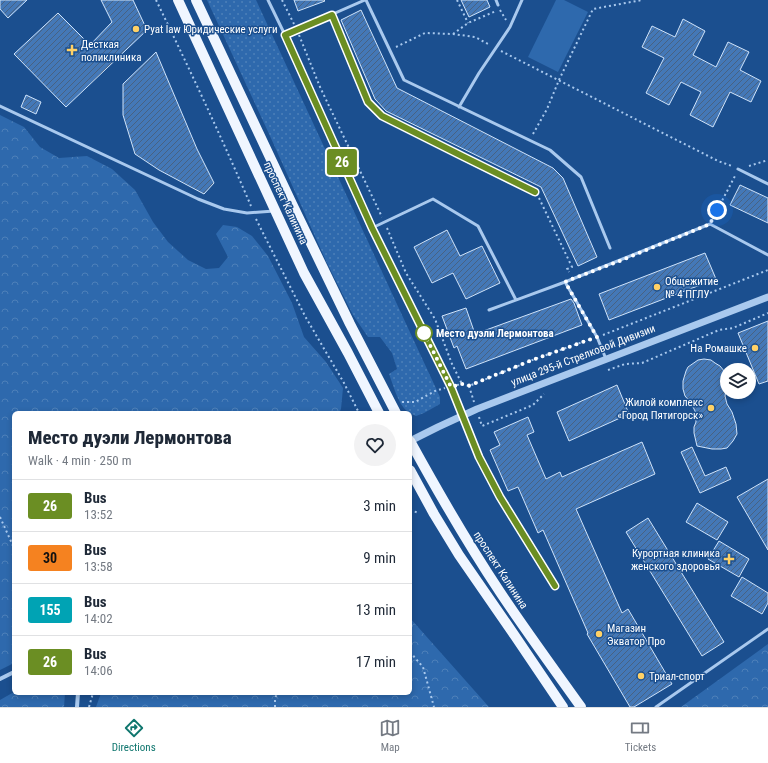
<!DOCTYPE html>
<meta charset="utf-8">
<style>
body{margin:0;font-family:"Roboto Condensed",sans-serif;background:#f2f2f3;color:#1f2937;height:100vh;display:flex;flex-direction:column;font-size:15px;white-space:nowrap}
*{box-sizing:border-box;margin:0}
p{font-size:13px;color:#747a83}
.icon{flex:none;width:22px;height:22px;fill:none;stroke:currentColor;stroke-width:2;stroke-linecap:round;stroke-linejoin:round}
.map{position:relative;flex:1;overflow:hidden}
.details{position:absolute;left:12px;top:411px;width:400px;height:284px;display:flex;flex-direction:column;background:#fff;border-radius:6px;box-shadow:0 2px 6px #0003}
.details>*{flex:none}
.badge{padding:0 8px;border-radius:3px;font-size:14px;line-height:26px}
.controls{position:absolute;left:720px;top:363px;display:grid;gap:8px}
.controls a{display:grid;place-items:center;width:36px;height:36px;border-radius:50%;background:#fff;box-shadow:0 2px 6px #0003;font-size:20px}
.you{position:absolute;width:20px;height:20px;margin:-10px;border:3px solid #fff;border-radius:50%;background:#1a73e8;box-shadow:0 0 0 6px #1a73e833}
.map>.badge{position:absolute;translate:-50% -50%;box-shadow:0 0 0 2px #fff}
.round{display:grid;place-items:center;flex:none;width:42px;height:42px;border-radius:21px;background:#f2f2f3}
.summary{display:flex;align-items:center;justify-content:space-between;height:68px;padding:0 16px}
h1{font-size:19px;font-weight:800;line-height:30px}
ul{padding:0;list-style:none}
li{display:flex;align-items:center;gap:12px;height:52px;padding:0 16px;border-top:1px solid #e0e1e3}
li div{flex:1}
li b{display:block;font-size:15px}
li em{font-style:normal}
li .badge{min-width:44px;font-weight:700;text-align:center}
.dock{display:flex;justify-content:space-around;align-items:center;height:56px;border-top:1px solid #e0e1e3;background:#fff;font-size:11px;color:#747a83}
.dock a{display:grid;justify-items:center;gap:2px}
.dock .selected{color:#0f766e}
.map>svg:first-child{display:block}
.grass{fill:url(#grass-dots)}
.forest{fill:url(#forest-crowns)}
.pitch{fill:#2e69ad}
.building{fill:url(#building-hatch);stroke:#cfe3fa}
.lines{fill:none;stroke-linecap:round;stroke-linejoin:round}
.path{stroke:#a9c9ee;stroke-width:2;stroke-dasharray:2 3;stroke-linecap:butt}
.service{stroke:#a9c9ee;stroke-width:3}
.minor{stroke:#a9c9ee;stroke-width:4}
.tertiary{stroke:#a9c9ee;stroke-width:7}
.primary{stroke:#f0f6ff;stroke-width:10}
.line-casing{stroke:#fff;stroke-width:9}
.line{stroke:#6b8e23;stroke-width:6}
.walk{stroke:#fff;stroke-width:4;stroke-dasharray:0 7.2}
.poi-dot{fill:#ffd166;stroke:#1b4f8f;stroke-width:1.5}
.stop-dot{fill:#fff;stroke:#6b8e23;stroke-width:2}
.labels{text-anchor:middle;stroke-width:3;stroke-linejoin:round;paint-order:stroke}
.poi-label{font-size:11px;fill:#fff;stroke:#1b4f8f;text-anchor:start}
.street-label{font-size:11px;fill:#fff;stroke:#1b4f8f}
.stop-label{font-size:11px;font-weight:bold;fill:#fff;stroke:#1b4f8f;text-anchor:start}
</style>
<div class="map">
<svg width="768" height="707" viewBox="0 0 768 707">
<defs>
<pattern id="grass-dots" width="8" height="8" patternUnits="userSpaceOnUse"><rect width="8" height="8" fill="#2e69ad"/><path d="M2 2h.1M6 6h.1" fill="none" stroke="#4d80b9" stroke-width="1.8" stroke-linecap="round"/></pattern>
<pattern id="forest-crowns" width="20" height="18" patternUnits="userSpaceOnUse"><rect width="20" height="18" fill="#2e69ad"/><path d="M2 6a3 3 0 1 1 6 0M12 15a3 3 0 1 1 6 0" fill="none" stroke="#4d80b9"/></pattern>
<pattern id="building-hatch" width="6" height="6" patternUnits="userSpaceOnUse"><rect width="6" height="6" fill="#4478b7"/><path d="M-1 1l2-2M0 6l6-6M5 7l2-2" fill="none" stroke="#486282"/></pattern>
</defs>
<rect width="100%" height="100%" fill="#1b4f8f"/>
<path class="grass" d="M207,0H256L440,397V404L424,413L416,416C413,415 410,413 407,411C398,404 393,384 389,374L397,369L392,353L380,337H368L353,315L327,263L270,136Z"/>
<path class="forest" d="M0,115L24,127L40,147L59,158L87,156L112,169L135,190L153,222L168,242L188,260L206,269L219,268L228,257L216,234L223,225L237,227L252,236L268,256L292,303L304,337L326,362L343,388L341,409L339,413H14V663L0,670Z
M410,618L489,707H96L101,693H410Z
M768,644V707H681Z
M14,692L65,693L64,707H0V700Z"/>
<path class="pitch" d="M556,0H564L588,12L558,72L528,57Z"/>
<path class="building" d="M0,0H27L8,18L0,9Z
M101,0H133L147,30L66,107L14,54L58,13L90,45L112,22Z
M294,0H324L325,1L298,11Z
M461,0H487L490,7L469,17Z
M361,10L397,88L553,168L563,178L597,257L578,266L541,187L386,111L375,99L341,20Z
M683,19L705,31L693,55L716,67L728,42L749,52L740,70L761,81L751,102L730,92L713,127L690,115L701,92L681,82L669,105L646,93L664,58L642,47L652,26L675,37Z
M156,52L197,149L214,183L204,194L159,170L135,154L123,115V84Z
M26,95L41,102L36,114L21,107Z
M740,185L768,198V223L730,205Z
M447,230L460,256L482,246L500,283L466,299L453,273L432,283L414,247Z
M705,253L716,279L609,320L599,294Z
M571,299L574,303L582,325L466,369L457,346L454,348L442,316L466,308L475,334Z
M768,321V381L759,384L738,333Z
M704,359L711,360L715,363L720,366L725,372L726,377L727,385L725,396L727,404L732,412L736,424L737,434L733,441L727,448L721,449H712L697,446L694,433V427L696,422L695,411L691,403L685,396L683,389V381L686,371L688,367L698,360Z
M617,385L629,414L569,441L557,412Z
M528,417L534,432L527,435L546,479L560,472L562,477L642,442L655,474L576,509L622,613L628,609L672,684L634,707H630L587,634L588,633L543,530L538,533L518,487L508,491L490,450L500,445L494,432Z
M692,447L705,476L726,467L731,479L700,493L681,452Z
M768,479V550L737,497Z
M697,503L728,522L717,540L686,522Z
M648,518L724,642L702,656L626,532Z
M719,541L749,559L739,577L708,559Z
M742,577L768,593V603L762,614L731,596Z"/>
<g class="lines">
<path class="path" d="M156,0C189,68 221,136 251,206
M282,0L294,24
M457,0L468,23
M500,10L506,20
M453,34L468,23L496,11
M299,35L320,87L382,217
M396,47L425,33L453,34L475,37L490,45
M501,51L718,161L732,166
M533,134L547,109L559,80L593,9L642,0
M749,166L768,160
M539,198L572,267L567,269L569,272
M713,218L735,176
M256,219L265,237L305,316L344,383L359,413
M387,228L406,273L435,319L452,364L462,384
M603,335L768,270
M608,370L625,364L642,363L719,330L733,328L768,313
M457,385L462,384L469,386L535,359L591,339
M469,386L474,402
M402,402H415L435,391L445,388
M479,417L482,426L533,405L544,394
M410,510L419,513
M0,517L14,548
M410,652L423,667L434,707
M89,707L93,693
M275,707V699L277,693"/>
<path class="service" d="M268,0L285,35L372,228L451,387L479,457L500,497L555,586
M366,0L404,80L550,150L581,177L610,248
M496,0L498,5
M332,15L368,101L382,116L462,157L535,192
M285,35L365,0
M0,106L198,199L224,209L247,213L274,211
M459,107L479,73L510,27L522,0
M738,169L768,184
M372,228L433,199L478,226L516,300
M565,282L710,224L768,255
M489,310L565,282L597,337L606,359
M656,707L768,629"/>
<path class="minor" d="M0,679L14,672
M77,707L78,693"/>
<path class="tertiary" d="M410,441L438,427L477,409L768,297"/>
<path class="primary" d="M178,0L304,273L348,353L379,413
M196,0L292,204L350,324L396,413
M410,441C438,492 468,544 500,592C526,631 554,669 581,707
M410,470L434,514L459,555L515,636L563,707"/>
</g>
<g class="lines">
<defs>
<path id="line" d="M535,192L462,156L382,116L368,102L332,15L285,35L372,228L451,387L479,457L500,497L555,586"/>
</defs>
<use href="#line" class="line-casing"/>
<use href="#line" class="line"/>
<path class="walk" d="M424,333L451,387L462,384L468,386L535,359L597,337L565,282L572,279L617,262L710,224L717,210"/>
</g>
<g class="poi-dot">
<circle cx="136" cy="29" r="4"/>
<path d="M70 44h4v4h4v4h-4v4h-4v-4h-4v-4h4z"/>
<circle cx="657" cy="287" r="4"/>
<circle cx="755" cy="348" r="4"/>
<circle cx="711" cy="408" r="4"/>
<path d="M727 553h4v4h4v4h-4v4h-4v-4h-4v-4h4z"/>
<circle cx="599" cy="634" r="4"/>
<circle cx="641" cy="676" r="4"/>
</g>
<circle class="stop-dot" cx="424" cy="333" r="8"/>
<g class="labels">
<g class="poi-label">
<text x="144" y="33">Pyat law Юридические услуги</text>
<text x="81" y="48">Десткая<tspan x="81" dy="13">поликлиника</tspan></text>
<text x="665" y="285">Общежитие<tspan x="665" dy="13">№ 4 ПГЛУ</tspan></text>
<text x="747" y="352" text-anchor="end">На Ромашке</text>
<text x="703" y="406" text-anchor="end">Жилой комплекс<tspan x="703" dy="13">«Город Пятигорск»</tspan></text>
<text x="720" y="557" text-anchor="end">Курортная клиника<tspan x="720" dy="13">женского здоровья</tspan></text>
<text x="607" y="632">Магазин<tspan x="607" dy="13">Экватор Про</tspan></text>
<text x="649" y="680">Триал-спорт</text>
</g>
<g class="street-label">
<text transform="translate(286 203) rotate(65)" y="4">проспект Калинина</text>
<text transform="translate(583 355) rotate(-21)" y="4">улица 295-й Стрелковой Дивизии</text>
<text transform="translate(501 570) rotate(57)" y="4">проспект Калинина</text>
</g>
<g class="stop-label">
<text x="436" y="337">Место дуэли Лермонтова</text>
</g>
</g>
</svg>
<div class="controls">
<a><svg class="icon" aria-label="layers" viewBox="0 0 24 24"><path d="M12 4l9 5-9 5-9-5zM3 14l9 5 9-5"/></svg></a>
</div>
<div class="you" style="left:717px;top:210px"></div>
<b class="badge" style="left:342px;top:162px;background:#6b8e23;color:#fff">26</b>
<section class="details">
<div class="summary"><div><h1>Место дуэли Лермонтова</h1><p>Walk · 4 min · 250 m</p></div><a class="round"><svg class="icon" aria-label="heart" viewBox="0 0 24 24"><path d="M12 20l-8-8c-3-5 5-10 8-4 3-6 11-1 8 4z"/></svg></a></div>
<ul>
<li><span class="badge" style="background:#6b8e23;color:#fff">26</span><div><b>Bus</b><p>13:52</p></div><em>3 min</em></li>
<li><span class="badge" style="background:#f58220;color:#111">30</span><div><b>Bus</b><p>13:58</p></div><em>9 min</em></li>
<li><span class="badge" style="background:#00a3b4;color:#fff">155</span><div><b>Bus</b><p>14:02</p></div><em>13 min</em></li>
<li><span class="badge" style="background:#6b8e23;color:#fff">26</span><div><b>Bus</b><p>14:06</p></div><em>17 min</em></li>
</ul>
</section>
</div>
<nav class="dock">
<a class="selected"><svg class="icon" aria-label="directions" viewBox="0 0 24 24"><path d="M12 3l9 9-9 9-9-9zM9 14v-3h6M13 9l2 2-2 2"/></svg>Directions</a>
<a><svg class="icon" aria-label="map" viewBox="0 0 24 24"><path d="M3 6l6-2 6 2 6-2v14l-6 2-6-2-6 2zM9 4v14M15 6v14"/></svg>Map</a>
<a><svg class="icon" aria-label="tickets" viewBox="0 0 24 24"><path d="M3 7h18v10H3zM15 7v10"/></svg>Tickets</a>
</nav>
